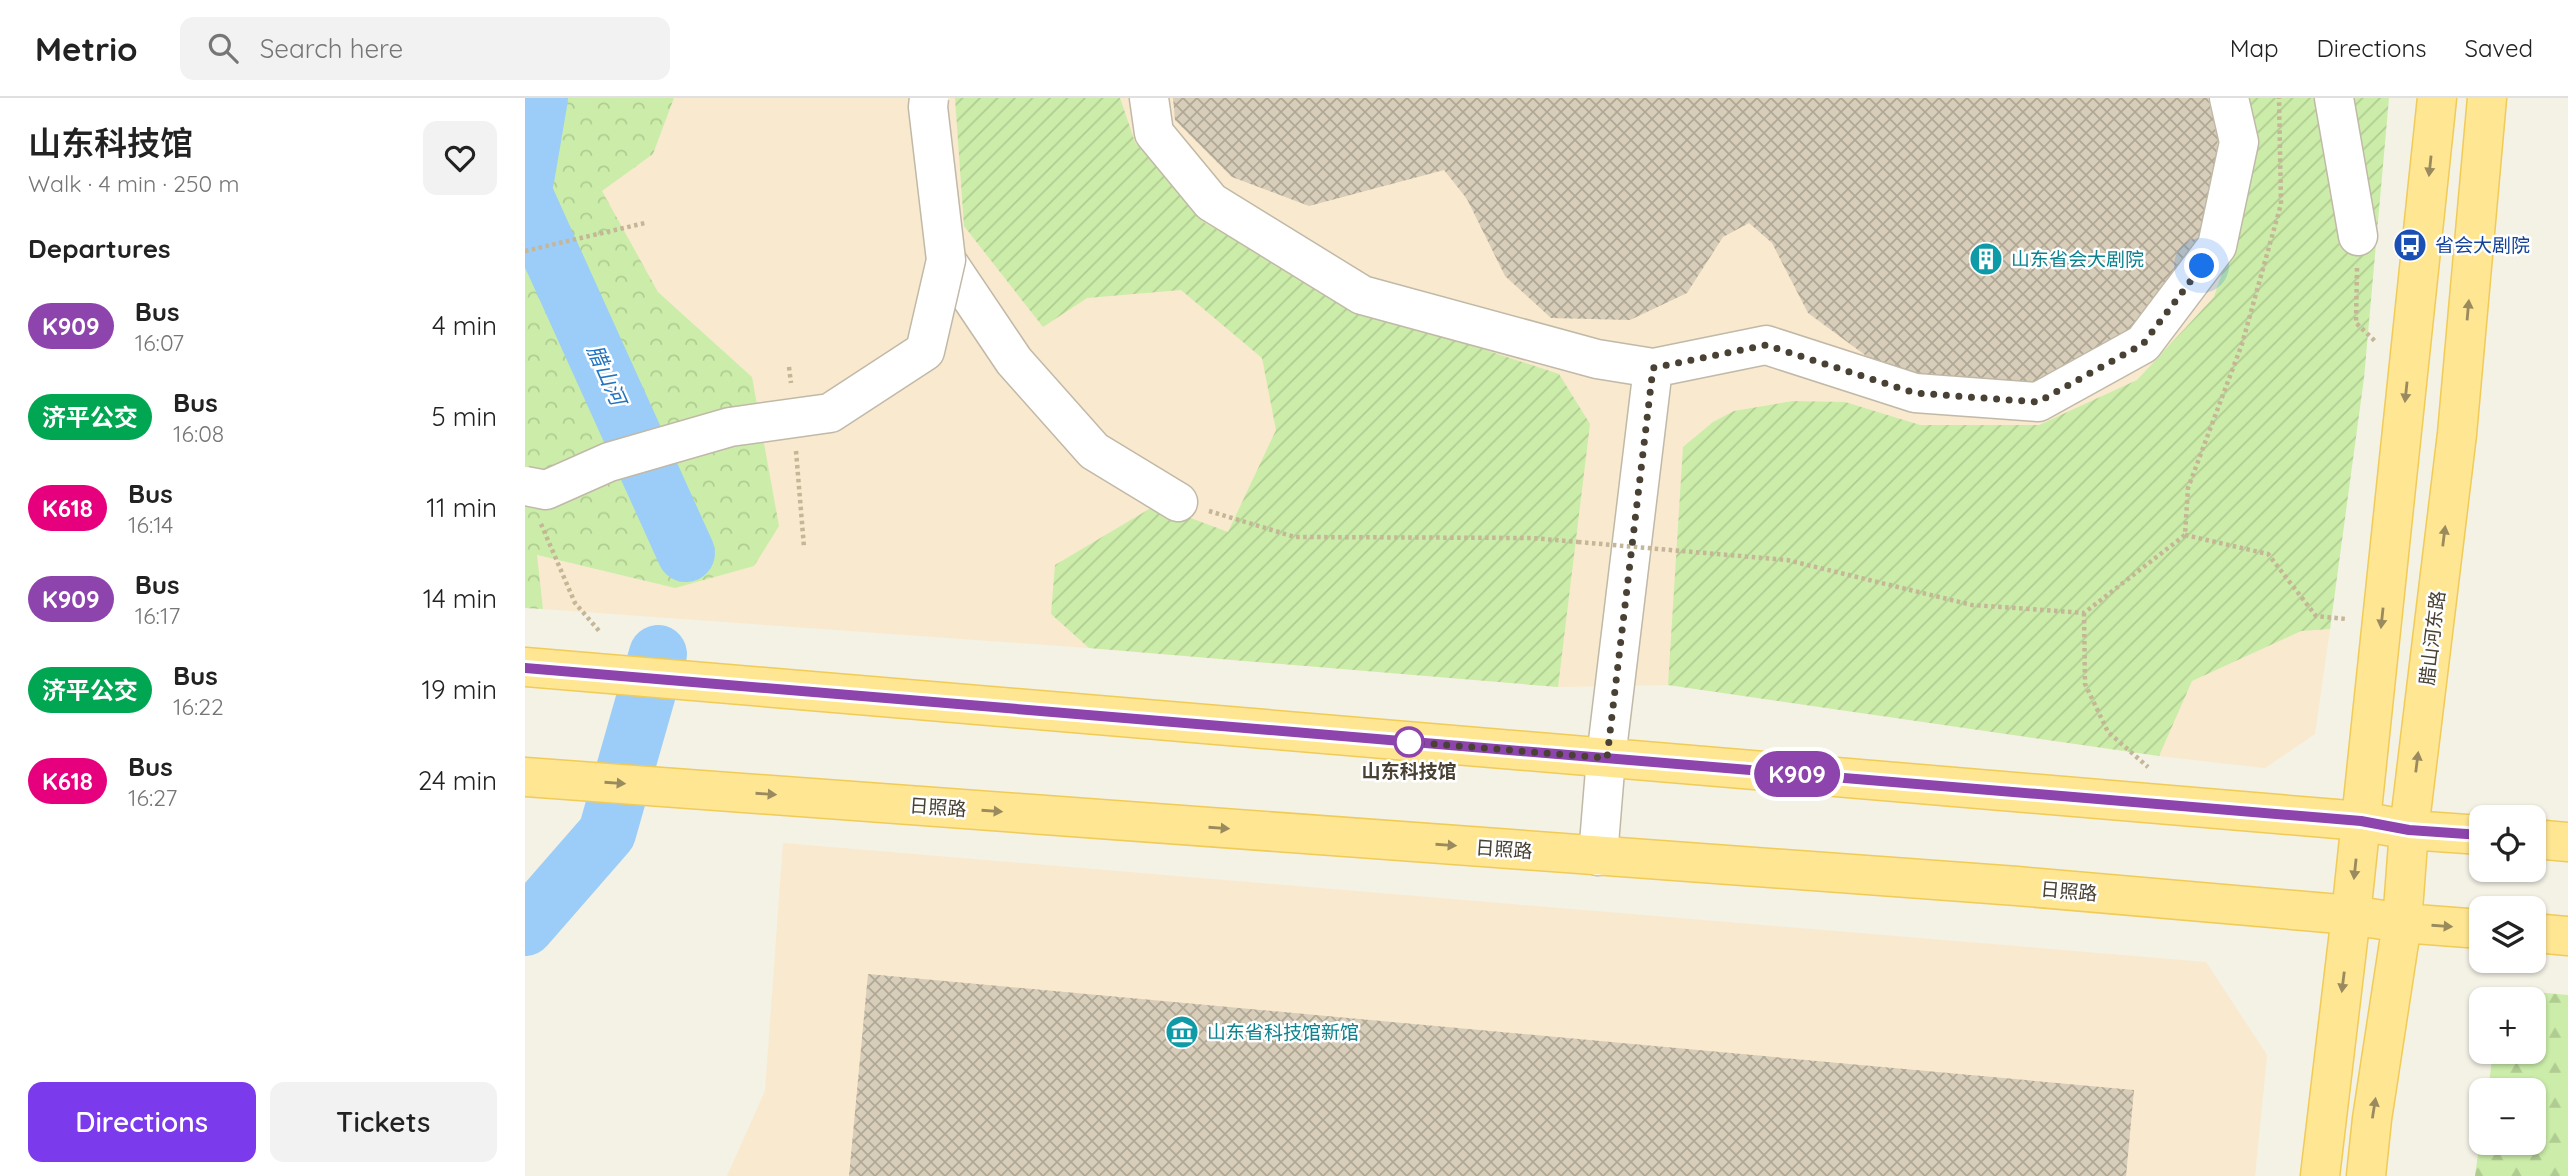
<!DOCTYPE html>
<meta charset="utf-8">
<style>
body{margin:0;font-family:Quicksand,"Noto Sans SC",sans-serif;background:#f2f2f2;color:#222;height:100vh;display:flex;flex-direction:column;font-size:26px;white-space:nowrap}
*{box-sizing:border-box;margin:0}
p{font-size:23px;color:#767676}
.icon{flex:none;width:38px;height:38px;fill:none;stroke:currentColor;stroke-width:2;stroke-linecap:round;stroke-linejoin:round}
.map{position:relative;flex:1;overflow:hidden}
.panel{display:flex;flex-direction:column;background:#fff;width:525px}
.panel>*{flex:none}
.badge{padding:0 14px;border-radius:23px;font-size:24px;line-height:46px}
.tools{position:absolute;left:1944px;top:707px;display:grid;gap:14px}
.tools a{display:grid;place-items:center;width:77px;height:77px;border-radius:14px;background:#fff;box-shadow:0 2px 5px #0004;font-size:35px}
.you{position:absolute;width:35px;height:35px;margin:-18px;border:5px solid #fff;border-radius:50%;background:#1a73e8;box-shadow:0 0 0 10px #1a73e833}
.map>.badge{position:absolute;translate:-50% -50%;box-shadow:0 0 0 4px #fff}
h2{padding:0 28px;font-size:26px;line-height:63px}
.round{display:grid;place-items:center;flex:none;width:74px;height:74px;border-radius:14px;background:#f2f2f2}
.overview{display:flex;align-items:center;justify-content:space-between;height:119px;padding:0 28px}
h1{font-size:33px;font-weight:600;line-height:52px}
.primary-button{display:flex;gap:14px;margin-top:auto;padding:14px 28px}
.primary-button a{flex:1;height:80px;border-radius:14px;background:#7c3aed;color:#fff;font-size:28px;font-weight:600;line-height:80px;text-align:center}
.primary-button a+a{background:#f2f2f2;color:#222}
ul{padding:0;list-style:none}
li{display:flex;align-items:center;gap:21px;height:91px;padding:0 28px}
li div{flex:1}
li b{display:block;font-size:26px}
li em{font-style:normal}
li .badge{min-width:77px;font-weight:700;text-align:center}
header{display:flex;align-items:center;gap:42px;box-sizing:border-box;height:98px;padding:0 35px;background:#fff;border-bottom:2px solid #e0e0e0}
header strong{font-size:33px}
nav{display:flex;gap:38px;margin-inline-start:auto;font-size:24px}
.search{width:490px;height:63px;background:#f2f2f2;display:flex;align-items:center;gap:18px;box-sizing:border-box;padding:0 24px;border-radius:14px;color:#767676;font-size:26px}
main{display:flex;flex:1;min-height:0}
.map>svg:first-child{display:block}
.commercial{fill:#f9e9ce}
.forest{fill:url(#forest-firs)}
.park{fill:url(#park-crowns)}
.garden{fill:url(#garden-furrows)}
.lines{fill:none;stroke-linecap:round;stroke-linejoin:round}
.river{stroke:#9bcdf8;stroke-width:58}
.building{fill:url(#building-cross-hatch)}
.minor-casing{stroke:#c1b9a7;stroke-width:41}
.major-casing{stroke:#f0cb57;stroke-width:41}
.path{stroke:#c4b696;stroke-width:4.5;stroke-dasharray:3.5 3.5;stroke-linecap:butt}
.minor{stroke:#fff;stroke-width:38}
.major{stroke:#ffe693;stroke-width:38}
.minor-bridge-casing{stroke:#c1b9a7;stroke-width:41;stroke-linecap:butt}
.path-bridge{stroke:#c4b696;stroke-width:4.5;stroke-dasharray:3.5 3.5;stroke-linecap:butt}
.minor-bridge{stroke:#fff;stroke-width:38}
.oneway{fill:#9a8b5f}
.line-casing{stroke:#fff;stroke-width:16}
.line{stroke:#8e44ad;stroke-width:10}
.walk{stroke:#484134;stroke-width:7;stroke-dasharray:0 12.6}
.stop-dot{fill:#fff;stroke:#8e44ad;stroke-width:3.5}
.labels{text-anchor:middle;stroke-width:5;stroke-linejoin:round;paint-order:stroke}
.transit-label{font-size:19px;fill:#164399;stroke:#fff;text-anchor:start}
.culture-label{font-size:19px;fill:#0d838f;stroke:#fff;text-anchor:start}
.street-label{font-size:19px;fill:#484134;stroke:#fff}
.stop-label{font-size:19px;font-weight:bold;fill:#484134;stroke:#fff}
.water-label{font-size:21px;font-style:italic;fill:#2274bf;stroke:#fff}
</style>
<header>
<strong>Metrio</strong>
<div class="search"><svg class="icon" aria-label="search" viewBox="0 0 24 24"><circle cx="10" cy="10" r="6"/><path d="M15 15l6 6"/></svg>Search here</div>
<nav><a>Map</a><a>Directions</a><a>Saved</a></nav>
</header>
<main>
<section class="panel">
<div class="overview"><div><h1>山东科技馆</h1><p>Walk · 4 min · 250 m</p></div><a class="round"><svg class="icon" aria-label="heart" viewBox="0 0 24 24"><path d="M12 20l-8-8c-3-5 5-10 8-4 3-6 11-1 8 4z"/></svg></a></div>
<h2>Departures</h2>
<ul>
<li><span class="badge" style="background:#8e44ad;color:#fff">K909</span><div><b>Bus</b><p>16:07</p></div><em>4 min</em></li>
<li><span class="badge" style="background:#00a651;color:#fff">济平公交</span><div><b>Bus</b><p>16:08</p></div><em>5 min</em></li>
<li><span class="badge" style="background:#e6007e;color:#fff">K618</span><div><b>Bus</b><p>16:14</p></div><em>11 min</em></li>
<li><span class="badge" style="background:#8e44ad;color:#fff">K909</span><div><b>Bus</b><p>16:17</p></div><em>14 min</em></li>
<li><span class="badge" style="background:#00a651;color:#fff">济平公交</span><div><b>Bus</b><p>16:22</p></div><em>19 min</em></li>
<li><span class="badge" style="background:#e6007e;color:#fff">K618</span><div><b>Bus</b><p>16:27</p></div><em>24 min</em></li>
</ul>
<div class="primary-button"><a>Directions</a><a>Tickets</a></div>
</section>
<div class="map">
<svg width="2043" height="1078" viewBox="0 0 2043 1078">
<defs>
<pattern id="forest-firs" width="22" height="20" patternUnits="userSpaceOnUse" patternTransform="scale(1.75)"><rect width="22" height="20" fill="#cbeda9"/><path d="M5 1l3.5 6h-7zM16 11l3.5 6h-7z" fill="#b0cc92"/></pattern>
<pattern id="park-crowns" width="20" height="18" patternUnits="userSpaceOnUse" patternTransform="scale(1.75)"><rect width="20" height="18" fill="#cbeda9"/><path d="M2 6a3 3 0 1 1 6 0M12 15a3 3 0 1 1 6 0" fill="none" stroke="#b0cc92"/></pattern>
<pattern id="garden-furrows" width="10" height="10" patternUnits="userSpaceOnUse" patternTransform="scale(1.75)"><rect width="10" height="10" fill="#cbeda9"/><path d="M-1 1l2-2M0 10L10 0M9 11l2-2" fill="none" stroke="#b0cc92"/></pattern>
<pattern id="building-cross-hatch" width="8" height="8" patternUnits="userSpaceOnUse" patternTransform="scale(1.75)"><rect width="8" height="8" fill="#d7cdb9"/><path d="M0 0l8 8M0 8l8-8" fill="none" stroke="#b0a897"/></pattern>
</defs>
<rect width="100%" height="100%" fill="#f4f1e5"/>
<path class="commercial" d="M149,0H1859L1805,531L1790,636L1740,670L1634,658L1143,587L1033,589L564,550L18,511L11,457L150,490L227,279L133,194L76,92L128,56Z
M258,745L1681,864L1742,957L1730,1078H202L240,993Z"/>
<path class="forest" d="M1978,891L2043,897V1078H1950L1956,1034V1045H2009V992H1963L1968,954H2009V901H1976Z"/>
<path class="park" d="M0,0H149L128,56L77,93L133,194L227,279L254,428L229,468L150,490L12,457L18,511L0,510Z"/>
<path class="garden" d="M430,0H595L610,44L680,125L835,211L1034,276L1065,326L1033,589L564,550L526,516L530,467L631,407L703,434L751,332L737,260L656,192L562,200L518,229L439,128Z
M1724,0H1864L1839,280L1805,531L1776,533L1667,583L1634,658L1143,587L1158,349L1188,324L1209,313L1268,303L1320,304L1395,327H1514L1612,282L1689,199L1715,119L1732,31Z"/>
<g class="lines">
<path class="river" d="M0,82L14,0
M0,99L161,455
M0,829L82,735L133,556"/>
</g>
<path class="building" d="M648,0H1683L1693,41L1683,132L1644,200L1583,250L1493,292L1363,274L1283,215L1247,145L1224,125L1198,139L1162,195L1105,222L1026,220L980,178L942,101L919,72L784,108L707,79L650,22Z
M343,876L1609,992L1601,1078H324Z"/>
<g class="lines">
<defs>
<path id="minor" d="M624,0L629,35L686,104L837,197L1072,261L1128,270
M1809,0L1833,138
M421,162L489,263L569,353L653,404
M1073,758L1081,660L1128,270L1241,247L1390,295L1513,304L1618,246L1692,148L1714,44L1704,0"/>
<path id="major" d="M0,569L1836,723L1884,732L1956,737
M0,679L1492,788L1826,817L1877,825L1956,831
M2009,741L2043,744
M2009,835L2043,838
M1795,1078L1826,817L1912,0
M1841,1078L1847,1021L1877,825L1884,732L1932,336L1962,0"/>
</defs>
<use href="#minor" class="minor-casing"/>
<use href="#major" class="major-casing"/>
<path class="path" d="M0,153L120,125
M1832,170L1831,225L1851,244
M264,269L266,285
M271,353L279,449
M684,413L770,439L1007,440L1053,444
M16,426L50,505L75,534
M1660,437L1743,456L1791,518L1821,521
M1157,453L1262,462L1447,507L1559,515L1660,437L1663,390L1717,246L1756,106L1754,0
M1559,515L1560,586L1583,634L1623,669"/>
<use href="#minor" class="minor"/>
<use href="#major" class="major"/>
<defs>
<path id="minor-bridge" d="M0,388L21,392L84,364L205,329L305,315L400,253L421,162L403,9L404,0"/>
</defs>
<use href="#minor-bridge" class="minor-bridge-casing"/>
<path class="path-bridge" d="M1053,444L1157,453"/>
<use href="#minor-bridge" class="minor-bridge"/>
</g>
<defs><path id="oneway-solid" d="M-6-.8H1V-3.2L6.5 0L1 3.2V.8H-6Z" transform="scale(1.75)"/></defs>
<g class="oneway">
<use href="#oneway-solid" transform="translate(1905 68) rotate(96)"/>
<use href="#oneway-solid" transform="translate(1943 212) rotate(-85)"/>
<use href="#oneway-solid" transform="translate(1881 294) rotate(96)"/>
<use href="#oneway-solid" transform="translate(1919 438) rotate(-83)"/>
<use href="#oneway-solid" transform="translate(1857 520) rotate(96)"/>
<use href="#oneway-solid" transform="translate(1892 664) rotate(-83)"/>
<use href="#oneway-solid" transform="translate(90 685) rotate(4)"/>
<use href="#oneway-solid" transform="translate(241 696) rotate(4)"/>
<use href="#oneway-solid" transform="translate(467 713) rotate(4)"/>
<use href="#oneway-solid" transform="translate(694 730) rotate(4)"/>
<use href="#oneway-solid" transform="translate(921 747) rotate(4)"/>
<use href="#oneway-solid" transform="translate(1830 771) rotate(96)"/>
<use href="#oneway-solid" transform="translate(1917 828) rotate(4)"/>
<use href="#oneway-solid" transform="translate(1818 884) rotate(97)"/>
<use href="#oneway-solid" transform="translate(1849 1010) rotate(-81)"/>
</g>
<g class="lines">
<defs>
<path id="line" d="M0,570L1836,723L1884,732L1956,737"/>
</defs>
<use href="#line" class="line-casing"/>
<use href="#line" class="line"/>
<path class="walk" d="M884,644L1082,660L1128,270L1241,247L1390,295L1513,304L1618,246L1677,168"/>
</g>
<defs>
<symbol id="bus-disc" viewBox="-11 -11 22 22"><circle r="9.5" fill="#1a4fb4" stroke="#fff"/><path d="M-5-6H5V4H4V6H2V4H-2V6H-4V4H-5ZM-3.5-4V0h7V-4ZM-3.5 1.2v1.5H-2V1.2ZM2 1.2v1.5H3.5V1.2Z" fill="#fff"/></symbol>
<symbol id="building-disc" viewBox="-11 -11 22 22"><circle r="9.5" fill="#0f9aa8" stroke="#fff"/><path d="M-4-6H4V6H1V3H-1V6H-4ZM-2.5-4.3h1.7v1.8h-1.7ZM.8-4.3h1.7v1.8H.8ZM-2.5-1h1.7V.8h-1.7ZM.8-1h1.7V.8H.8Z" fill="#fff"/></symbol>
<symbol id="museum-disc" viewBox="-11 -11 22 22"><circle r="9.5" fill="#0f9aa8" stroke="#fff"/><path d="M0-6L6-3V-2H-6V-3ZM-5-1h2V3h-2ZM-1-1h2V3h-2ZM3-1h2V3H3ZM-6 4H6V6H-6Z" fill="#fff"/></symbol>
</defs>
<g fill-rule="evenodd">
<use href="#bus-disc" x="1866" y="128" width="38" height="38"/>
<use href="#building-disc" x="1442" y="142" width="38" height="38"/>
<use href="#museum-disc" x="638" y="915" width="38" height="38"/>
</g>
<circle class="stop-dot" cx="884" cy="644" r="14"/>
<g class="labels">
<g class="transit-label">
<text x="1910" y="154">省会大剧院</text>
</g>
<g class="culture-label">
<text x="1486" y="168">山东省会大剧院</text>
<text x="682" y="941">山东省科技馆新馆</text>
</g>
<g class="street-label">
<text transform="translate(1907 540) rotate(-83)" y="7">腊山河东路</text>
<text transform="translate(413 709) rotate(4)" y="7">日照路</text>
<text transform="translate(979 751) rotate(4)" y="7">日照路</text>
<text transform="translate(1544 793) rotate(5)" y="7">日照路</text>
</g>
<g class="stop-label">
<text x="884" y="680">山东科技馆</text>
</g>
<g class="water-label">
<text transform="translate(81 277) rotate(66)" y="7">腊山河</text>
</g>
</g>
</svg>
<div class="tools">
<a><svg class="icon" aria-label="locate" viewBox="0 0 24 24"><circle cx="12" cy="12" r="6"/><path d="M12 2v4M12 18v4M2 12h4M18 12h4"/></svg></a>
<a><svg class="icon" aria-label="layers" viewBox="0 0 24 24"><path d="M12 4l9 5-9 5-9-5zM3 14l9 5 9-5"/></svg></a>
<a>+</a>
<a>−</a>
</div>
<div class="you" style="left:1677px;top:168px"></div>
<b class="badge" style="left:1272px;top:676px;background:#8e44ad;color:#fff">K909</b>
</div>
</main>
